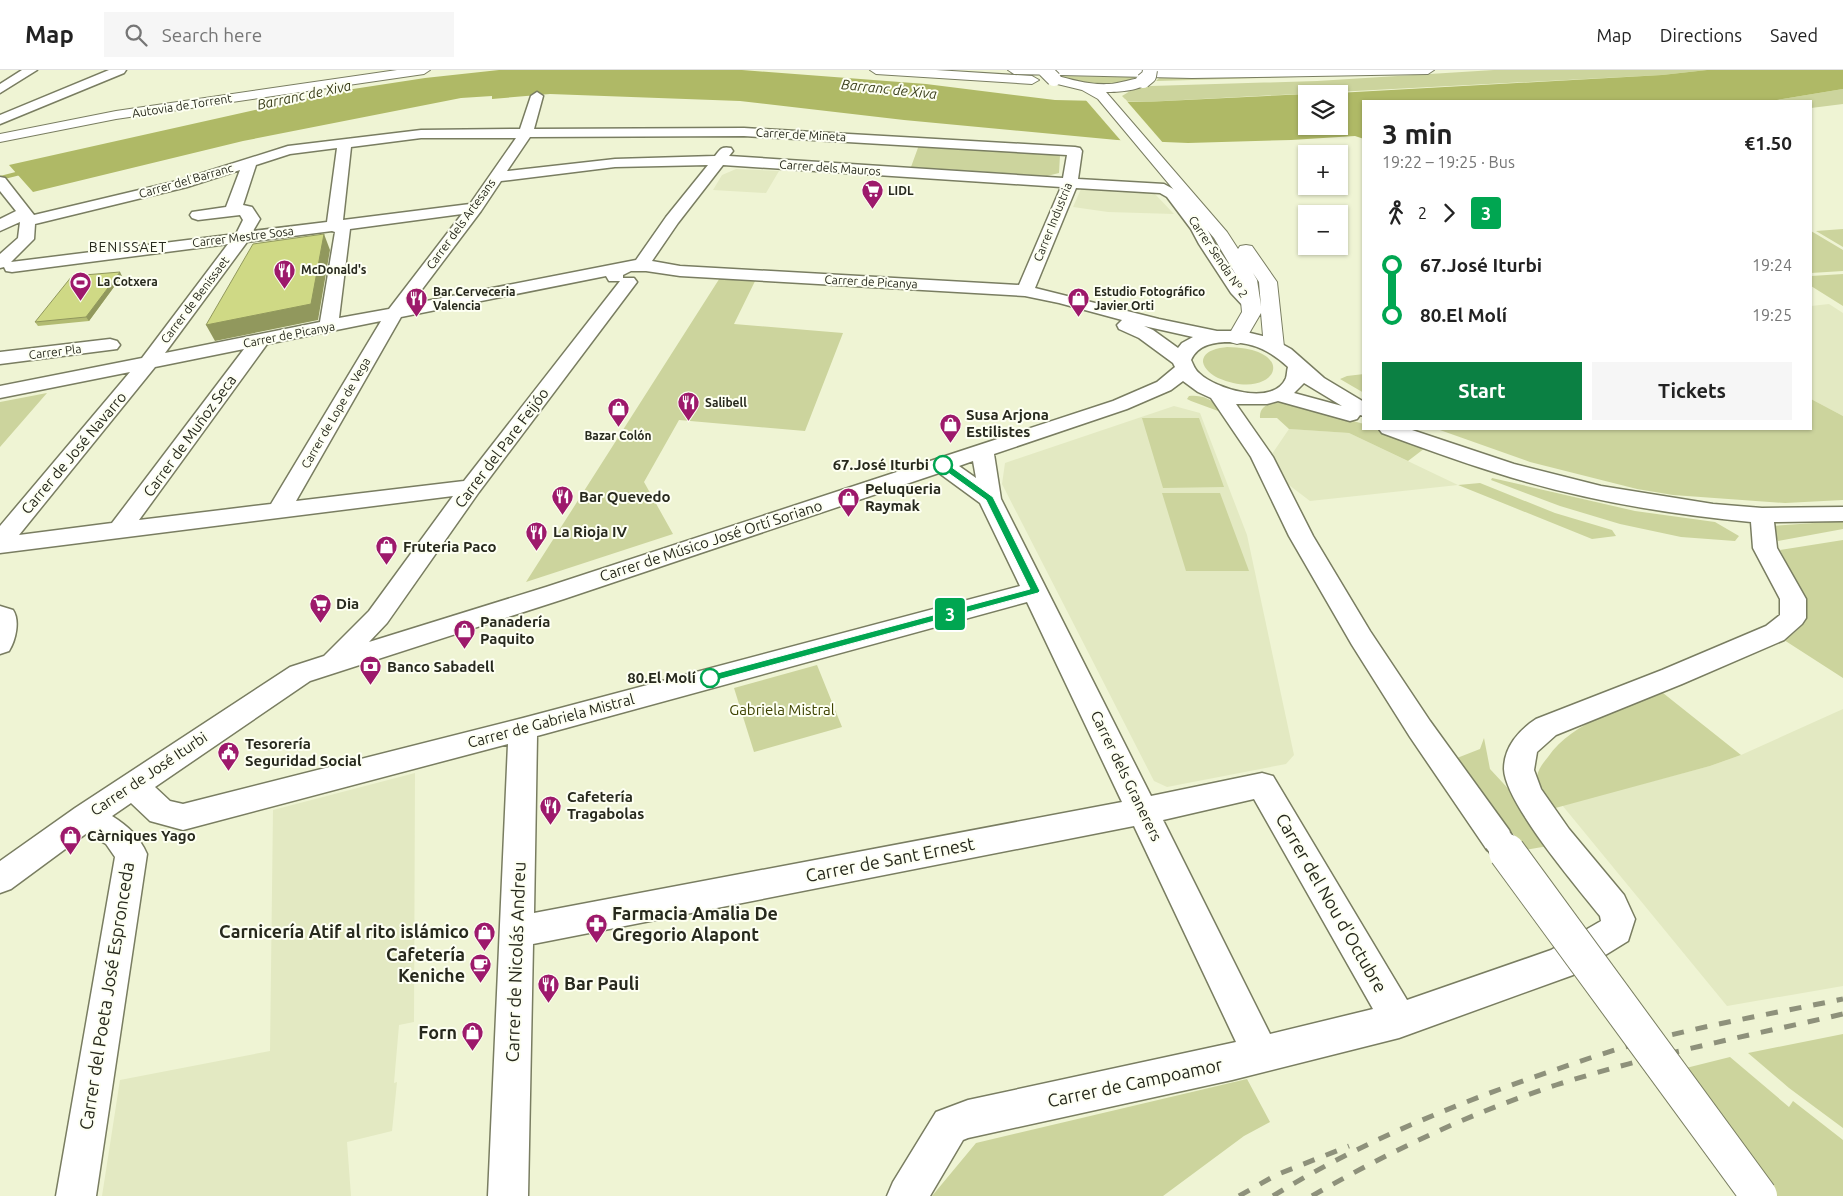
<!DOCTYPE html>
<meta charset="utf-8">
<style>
body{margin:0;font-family:Ubuntu,sans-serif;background:#f6f6f6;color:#222;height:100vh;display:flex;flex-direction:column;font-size:19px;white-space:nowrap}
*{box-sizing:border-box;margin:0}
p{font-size:16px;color:#767676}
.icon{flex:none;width:28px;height:28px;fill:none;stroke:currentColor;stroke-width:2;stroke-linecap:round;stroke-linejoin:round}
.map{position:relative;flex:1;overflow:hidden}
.details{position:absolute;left:1362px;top:30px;width:450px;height:330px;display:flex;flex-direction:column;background:#fff;border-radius:0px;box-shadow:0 1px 4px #0004}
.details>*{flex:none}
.badge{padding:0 10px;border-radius:4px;font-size:18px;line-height:32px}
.buttons{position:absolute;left:1298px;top:15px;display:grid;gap:10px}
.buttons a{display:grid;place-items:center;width:50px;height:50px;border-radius:0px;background:#fff;box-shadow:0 1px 4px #0004;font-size:25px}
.map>.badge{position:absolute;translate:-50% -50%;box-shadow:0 0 0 2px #fff}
.legs{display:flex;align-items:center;gap:8px;height:55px;padding:0 20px;font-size:16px}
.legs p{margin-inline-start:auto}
.summary{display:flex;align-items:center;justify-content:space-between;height:85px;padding:0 20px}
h1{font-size:28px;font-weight:700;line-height:38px}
.action{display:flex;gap:10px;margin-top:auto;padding:10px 20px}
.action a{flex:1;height:58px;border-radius:0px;background:#0b8043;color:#fff;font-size:20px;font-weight:700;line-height:58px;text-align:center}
.action a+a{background:#f6f6f6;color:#222}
ul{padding:0 20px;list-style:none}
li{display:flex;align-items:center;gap:18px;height:50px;font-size:19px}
li i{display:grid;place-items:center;width:8px;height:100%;margin:0 6px;background:currentColor}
li i::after{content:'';width:12px;height:12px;margin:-6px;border:4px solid;border-radius:50%;background:#fff}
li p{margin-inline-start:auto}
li:first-child i{background:linear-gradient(#0000 50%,currentColor 0)}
li:last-child i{background:linear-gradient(currentColor 50%,#0000 0)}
header{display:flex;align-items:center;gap:30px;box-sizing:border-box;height:70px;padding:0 25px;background:#fff;border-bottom:1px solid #e0e0e0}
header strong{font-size:24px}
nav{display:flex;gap:28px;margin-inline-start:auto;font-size:18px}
.search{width:350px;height:45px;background:#f6f6f6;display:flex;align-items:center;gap:12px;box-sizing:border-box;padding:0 18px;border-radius:0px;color:#767676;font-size:19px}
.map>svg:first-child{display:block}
.built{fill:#e3e9c2}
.green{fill:#ccd49d}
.water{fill:#afb966}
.pier{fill:#eff4d4}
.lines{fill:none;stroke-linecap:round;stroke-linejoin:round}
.stream{stroke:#afb966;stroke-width:4}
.minor-casing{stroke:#797d61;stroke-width:3}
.major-casing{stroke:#797d61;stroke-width:2}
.highway-casing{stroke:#797d61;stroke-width:2}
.minor{fill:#fff;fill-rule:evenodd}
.major{fill:#fff;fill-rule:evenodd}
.highway{fill:#fff;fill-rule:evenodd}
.rail{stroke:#8e917b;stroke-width:5;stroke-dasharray:12 12;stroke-linecap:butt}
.minor-bridge-far1-casing{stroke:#797d61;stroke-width:31;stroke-linecap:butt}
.minor-bridge-casing{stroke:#797d61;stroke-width:38;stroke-linecap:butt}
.major-bridge-casing{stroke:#797d61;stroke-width:16;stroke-linecap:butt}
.minor-bridge-far1{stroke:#fff;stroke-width:28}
.minor-bridge{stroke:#fff;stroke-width:36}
.major-bridge{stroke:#fff;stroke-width:14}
.wall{fill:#b2bb72}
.shaded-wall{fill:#91985d}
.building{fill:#cfd985;stroke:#91985d}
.line-1{fill:#00a651;stroke:#fff}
.stop-1-dot{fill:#fff;stroke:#00a651;stroke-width:2.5}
.labels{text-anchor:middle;stroke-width:4;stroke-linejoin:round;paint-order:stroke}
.far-street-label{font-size:12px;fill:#27291d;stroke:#fdfff2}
.far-poi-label{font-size:12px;font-weight:bold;fill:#27291d;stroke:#fdfff2;text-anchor:start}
.far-water-label{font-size:14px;font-style:italic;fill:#3a3e1a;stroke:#fdfff2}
.far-neighbourhood-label{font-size:14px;letter-spacing:1px;fill:#27291d;stroke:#fdfff2}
.poi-label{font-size:15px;font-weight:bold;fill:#27291d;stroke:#fdfff2;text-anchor:start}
.street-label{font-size:15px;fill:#27291d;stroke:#fdfff2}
.stop-label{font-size:15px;font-weight:bold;fill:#27291d;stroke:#fdfff2;text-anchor:end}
.park-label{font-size:15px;fill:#3d4200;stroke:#fdfff2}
.near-street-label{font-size:18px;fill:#27291d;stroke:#fdfff2}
.near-poi-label{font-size:18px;font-weight:bold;fill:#27291d;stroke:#fdfff2;text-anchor:end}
</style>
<header>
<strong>Map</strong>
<div class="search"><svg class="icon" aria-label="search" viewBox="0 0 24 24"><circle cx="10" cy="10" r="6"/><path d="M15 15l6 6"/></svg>Search here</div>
<nav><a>Map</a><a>Directions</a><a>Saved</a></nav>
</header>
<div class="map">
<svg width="1843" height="1126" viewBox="0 0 1843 1126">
<rect width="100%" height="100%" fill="#eff4d4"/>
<path class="built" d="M736,99L779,101L766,123L713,120L722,105Z
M1081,119L1154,123L1174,144L1108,142L1073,137Z
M1829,234L1843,243V346L1811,329V236Z
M1174,336L1200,343L1247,465L1294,685L1286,694L1167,717L1154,711L1002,414L1005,393Z
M1289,359L1349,363L1458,415L1310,431L1285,412L1272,384Z
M1843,639V916L1727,936L1562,735L1710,696L1741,685Z
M415,703L414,952L399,955L394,1013L397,1012L392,1061L347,1072L351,1126H102L120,1010L270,981L273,740Z"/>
<path class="green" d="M1494,0H1707L1662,5L1145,32L1127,31L1122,26L1135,18L1151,16L1317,11Z
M1061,6L1137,7C1114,17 1082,18 1061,6Z
M1160,7H1297L1156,11Z
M1843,19V34L1811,38V31H1771Z
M919,75L1047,82L1060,85L1059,103L1047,106L911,97Z
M1843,159V177L1816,161Z
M1811,161L1843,180V201L1811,203Z
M723,203L758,205L734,254L843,263L805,361L679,350L644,412L673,464L526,512Z
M1843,204V236L1811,216V206Z
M1227,277C1302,278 1276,333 1218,308C1212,305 1204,299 1203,292C1203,280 1219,278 1227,277Z
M1364,304V323L1340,309L1347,306Z
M47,323L0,377V332Z
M1189,326C1207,324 1217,334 1229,345L1191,331L1187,329Z
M1811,329L1843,346V430L1785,433L1673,425L1637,419L1530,392L1437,359H1811Z
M1285,332L1364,354V359H1378L1425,378L1408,391L1349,363L1289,359L1277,348H1260C1259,333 1274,333 1285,332Z
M1142,348H1199L1224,417L1163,418Z
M1492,408L1635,441L1715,452L1739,466L1735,471L1681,467L1620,454L1560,436L1491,410Z
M1480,413L1555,443L1612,460L1616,466L1592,469L1458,415Z
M1220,423L1249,501H1186L1162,423Z
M1843,451V459L1778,471L1772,456Z
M1843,470V608L1784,570C1799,561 1811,549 1806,531L1780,480Z
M817,595L842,657L754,682L734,618Z
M1663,623L1741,685L1710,696L1548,740C1544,730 1537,717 1537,707C1538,699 1543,693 1548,687C1574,650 1623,639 1663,623Z
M1484,668L1490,699L1516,727L1548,776L1525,780L1457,688L1480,679Z
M1843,964V1058L1789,1018L1748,983Z
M1730,987L1789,1037L1793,1031L1843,1070V1126H1774L1682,999Z
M1247,1009L1270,1052L1244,1066L1163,1126H932L976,1073Z"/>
<path class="water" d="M499,0H742L926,14L1055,30L1145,32L1306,24V56H1339V24H1319L1662,5L1707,0H1843V19L1771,31H1364V69L1355,66L1291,70L1188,73L1117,70L904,50L740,31L550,24L492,29V26L461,28L243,71L33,122L9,95L340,21L425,8Z"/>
<path class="pier" d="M1084,28L1125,29L1164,74L1122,72Z"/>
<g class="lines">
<path class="stream" d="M0,108L24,102"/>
<defs>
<path id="minor" d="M22,0H37L0,23V14Z
M109,0H126L124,3L0,54V45Z
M537,22L543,26L534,59L744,58L1075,77L1080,78L1082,81L1078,109L1164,114L1177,121L1205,155L1215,174L1243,215L1260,234L1257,238L1251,239L1245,238L1231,223L1199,174L1191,159L1167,127L1160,123L1076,118L1035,218L1159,249L1217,261H1242L1271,268L1291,279L1324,308L1364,332V346L1360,345L1357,349L1350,351L1278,331L1267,334H1236L1273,387L1313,466L1370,561L1430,651L1509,760L1514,770L1509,780L1498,784L1487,780L1410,667L1352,575L1289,466L1251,387L1211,328L1198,322L1183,311L1171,320L1127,339L994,384L1001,429L1151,726L1262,703L1273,706L1407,930L1551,880L1601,851L1600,846C1577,817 1505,733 1504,699C1504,677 1519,660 1536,649L1662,600L1766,556L1780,545V529L1753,478L1751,452C1666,444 1578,429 1497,403C1458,391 1420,377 1382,363L1379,359H1409L1514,394L1601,416L1713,434L1762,438L1843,437V451L1774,452L1777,478L1806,529V548L1802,554L1784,570L1682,614L1556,665L1537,682L1534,700L1541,719L1569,759L1624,825L1635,849L1628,871L1573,905L1399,968L1232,1010L968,1068L963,1070L930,1126H887L893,1112L936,1042L968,1030L1236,972L1134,756L533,874L528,1126H488L508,674L183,760L150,751L131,733L112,746C128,756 139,766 147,784L96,1126H56L115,787L106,774L87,763L11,819L0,823V791L75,738L290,597L324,586L369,541L453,426L0,483V456L130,302L0,328V316L142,288L228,174L12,202L6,201L4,197L0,198V184L18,168L20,152L0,161V149L16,141L0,121V107L5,108L34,145L177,111L288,76L421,60L520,59L531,26ZM744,66L1067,85L1063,108L729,86L733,81L731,78C722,76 720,79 715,86L615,89L507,101L530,67ZM421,68H516L470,134L343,150L351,77ZM337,78L327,152L253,161L260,149L252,137L243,135L256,95L290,84ZM708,95L666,147L636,190L411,234L481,141L501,111L615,97ZM723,95L1061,117L1019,215L680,196L652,191L678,153ZM240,100L226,137L192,142L190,145L192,148L198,150L240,145L243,150L236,164L11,192L34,169L35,154L187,117ZM462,144L389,239L339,248L350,159ZM332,161L335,162L320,252L165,283L247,172ZM631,201H646L680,206L1025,226L1059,233L1122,250L1117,255L1119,259L1139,268L1173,293L1175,297L1157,312L1113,331L546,517L369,572L387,553L479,422L634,216L637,212L634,208H623V205ZM606,206L609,211H620L464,411L296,431L401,247ZM381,251L271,434L139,450L267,274ZM1144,256L1193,267L1182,273L1178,278L1153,260ZM1231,272C1254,273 1271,281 1288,297C1287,300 1287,305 1286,308C1274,337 1215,319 1199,303C1195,300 1193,294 1191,290C1198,274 1215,272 1231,272ZM244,279L112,453L19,465L155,297ZM1304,313L1342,336L1294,323ZM973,391L976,408L959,396ZM939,403L980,433L1020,516L523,648L183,734L170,731L155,717L310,611L564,529ZM1027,532L1122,732L534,843L537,666ZM1254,729L1373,939L1270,964L1163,750Z
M110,269L117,271L120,275L117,279L0,294V282Z
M0,536L13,540C20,550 16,570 9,581L0,584Z"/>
<path id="major" d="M1054,5C1073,10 1089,15 1109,14C1120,14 1138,6 1148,8L1150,11C1141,21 1118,22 1106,22L1227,162L1238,179L1240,176L1246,175L1252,176L1277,212L1284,277L1281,281L1274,283L1267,281L1264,277L1261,243L1244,272L1237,274L1230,272L1227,268L1242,242L1239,210L1214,168L1098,29L1082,20L1049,12L1047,9L1049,6ZM1253,203L1259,212L1261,236L1257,210Z"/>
<path id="highway" d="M397,0H430L424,4L116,49L0,72V64L116,41Z
M870,0H936L1032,6L1039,10L1032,14L876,4Z
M1008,0H1434L1428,4L1192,8L1014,4Z"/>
</defs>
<use href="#minor" class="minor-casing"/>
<use href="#major" class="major-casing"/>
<use href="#highway" class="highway-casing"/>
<use href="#minor" class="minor"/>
<use href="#major" class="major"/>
<use href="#highway" class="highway"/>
<path class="rail" d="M1239,1126L1276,1105L1349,1076
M1273,1126C1354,1076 1441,1040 1531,1008C1567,996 1602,983 1639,973C1706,955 1775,943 1843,929
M1312,1126C1390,1081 1471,1043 1556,1015C1650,985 1747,966 1843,944"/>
<defs>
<path id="minor-bridge-far1" d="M1498,770L1508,784"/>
<path id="minor-bridge" d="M1507,782L1759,1126"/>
<path id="major-bridge" d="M1045,0L1054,9
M1143,11L1149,6L1150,0"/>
</defs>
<use href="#minor-bridge-far1" class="minor-bridge-far1-casing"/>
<use href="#minor-bridge" class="minor-bridge-casing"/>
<use href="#major-bridge" class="major-bridge-casing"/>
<use href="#minor-bridge-far1" class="minor-bridge-far1"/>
<use href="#minor-bridge" class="minor-bridge"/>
<use href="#major-bridge" class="major-bridge"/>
</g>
<path class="wall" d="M122,206L89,251L38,256L35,252Z"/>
<path class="shaded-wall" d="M324,164L330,180L318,250L215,271L206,255Z
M120,202L122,206L89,251L86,247Z"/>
<path class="building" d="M324,164L311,234L206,255L253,174Z
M120,202L86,247L35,252L72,206Z"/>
<path class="line-1" d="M940,393H946L993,427L1040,521L1038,523L710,612L706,611V606L710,605L1030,519L986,430L940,397Z"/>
<defs>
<symbol id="supermarket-pin" viewBox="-11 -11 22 30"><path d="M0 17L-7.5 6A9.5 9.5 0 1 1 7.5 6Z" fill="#9d196b" stroke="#fdfff2"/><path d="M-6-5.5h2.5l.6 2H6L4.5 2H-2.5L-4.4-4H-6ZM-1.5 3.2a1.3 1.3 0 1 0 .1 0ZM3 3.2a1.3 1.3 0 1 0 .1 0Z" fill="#fff"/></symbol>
<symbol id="restaurant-pin" viewBox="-11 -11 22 30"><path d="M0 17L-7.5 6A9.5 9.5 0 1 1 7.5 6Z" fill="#9d196b" stroke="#fdfff2"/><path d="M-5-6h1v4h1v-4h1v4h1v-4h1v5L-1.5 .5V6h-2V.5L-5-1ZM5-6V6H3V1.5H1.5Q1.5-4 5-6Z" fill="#fff"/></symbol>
<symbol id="stadium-pin" viewBox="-11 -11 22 30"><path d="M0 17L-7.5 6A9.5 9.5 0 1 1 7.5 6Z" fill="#9d196b" stroke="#fdfff2"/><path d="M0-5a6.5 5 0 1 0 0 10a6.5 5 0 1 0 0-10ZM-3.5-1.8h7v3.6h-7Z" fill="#fff"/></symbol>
<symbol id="shop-pin" viewBox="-11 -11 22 30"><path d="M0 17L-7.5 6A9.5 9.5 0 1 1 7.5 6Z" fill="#9d196b" stroke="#fdfff2"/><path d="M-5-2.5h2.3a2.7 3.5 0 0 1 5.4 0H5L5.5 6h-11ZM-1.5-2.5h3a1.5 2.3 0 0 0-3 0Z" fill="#fff"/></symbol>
<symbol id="bank-pin" viewBox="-11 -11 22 30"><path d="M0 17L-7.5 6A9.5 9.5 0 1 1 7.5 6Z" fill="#9d196b" stroke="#fdfff2"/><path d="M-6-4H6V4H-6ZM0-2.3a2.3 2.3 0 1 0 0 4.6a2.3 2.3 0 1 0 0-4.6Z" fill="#fff"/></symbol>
<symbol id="civic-pin" viewBox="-11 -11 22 30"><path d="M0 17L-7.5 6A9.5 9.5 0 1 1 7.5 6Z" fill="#9d196b" stroke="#fdfff2"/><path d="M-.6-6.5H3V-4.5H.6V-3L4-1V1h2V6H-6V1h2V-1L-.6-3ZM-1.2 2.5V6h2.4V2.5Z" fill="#fff"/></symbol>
<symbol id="pharmacy-pin" viewBox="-11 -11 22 30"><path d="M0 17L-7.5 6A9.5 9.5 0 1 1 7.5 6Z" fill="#9d196b" stroke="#fdfff2"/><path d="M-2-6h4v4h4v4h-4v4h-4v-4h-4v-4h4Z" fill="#fff"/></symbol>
<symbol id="cafe-pin" viewBox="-11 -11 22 30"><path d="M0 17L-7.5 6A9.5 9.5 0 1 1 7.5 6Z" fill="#9d196b" stroke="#fdfff2"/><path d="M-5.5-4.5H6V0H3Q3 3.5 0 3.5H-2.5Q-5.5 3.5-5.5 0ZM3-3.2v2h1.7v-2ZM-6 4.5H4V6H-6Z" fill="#fff"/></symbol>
</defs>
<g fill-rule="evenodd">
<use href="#supermarket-pin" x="860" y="108" width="25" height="34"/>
<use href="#restaurant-pin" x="272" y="188" width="25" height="34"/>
<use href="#stadium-pin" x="68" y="200" width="25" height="34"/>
<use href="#restaurant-pin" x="404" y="216" width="25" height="34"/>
<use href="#shop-pin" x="1066" y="216" width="25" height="34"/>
<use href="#restaurant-pin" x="676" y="320" width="25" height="34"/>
<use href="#shop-pin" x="606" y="326" width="25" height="34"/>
<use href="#shop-pin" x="938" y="342" width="25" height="34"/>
<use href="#restaurant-pin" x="550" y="414" width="25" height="34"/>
<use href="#shop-pin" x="836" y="416" width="25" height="34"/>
<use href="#restaurant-pin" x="524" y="450" width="25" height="34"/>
<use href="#shop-pin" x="374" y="464" width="25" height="34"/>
<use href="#supermarket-pin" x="308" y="522" width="25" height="34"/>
<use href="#shop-pin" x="452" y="548" width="25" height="34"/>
<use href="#bank-pin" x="358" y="584" width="25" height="34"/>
<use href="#civic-pin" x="216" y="670" width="25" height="34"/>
<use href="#restaurant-pin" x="538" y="724" width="25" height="34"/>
<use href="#shop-pin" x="58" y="754" width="25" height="34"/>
<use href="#pharmacy-pin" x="584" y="842" width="25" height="34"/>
<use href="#shop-pin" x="472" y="850" width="25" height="34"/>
<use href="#cafe-pin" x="468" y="882" width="25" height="34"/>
<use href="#restaurant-pin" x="536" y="902" width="25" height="34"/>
<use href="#shop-pin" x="460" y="950" width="25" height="34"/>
</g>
<g class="stop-1-dot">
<circle cx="943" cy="395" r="9"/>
<circle cx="710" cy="608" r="9"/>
</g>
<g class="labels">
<g class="far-street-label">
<text transform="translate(182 36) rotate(-9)" y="4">Autovia de Torrent</text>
<text transform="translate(801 65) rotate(3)" y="4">Carrer de Mineta</text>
<text transform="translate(830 98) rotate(4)" y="4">Carrer dels Mauros</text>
<text transform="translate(186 111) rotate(-16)" y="4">Carrer del Barranc</text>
<text transform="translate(1053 152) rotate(-68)" y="4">Carrer Industria</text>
<text transform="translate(461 154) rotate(-54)" y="4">Carrer dels Artesans</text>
<text transform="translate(243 167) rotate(-7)" y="4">Carrer Mestre Sosa</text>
<text transform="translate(1218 187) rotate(56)" y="4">Carrer Senda Nº 2</text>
<text transform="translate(871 212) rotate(3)" y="4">Carrer de Picanya</text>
<text transform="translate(195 230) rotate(-53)" y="4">Carrer de Benissaet</text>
<text transform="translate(289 265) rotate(-11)" y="4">Carrer de Picanya</text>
<text transform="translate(55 282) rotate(-7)" y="4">Carrer Pla</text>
<text transform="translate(336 343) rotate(-60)" y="4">Carrer de Lope de Vega</text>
</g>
<g class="far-poi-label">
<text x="888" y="125">LIDL</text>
<text x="301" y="204">McDonald's</text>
<text x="97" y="216">La Cotxera</text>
<text x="433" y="226">Bar Cerveceria<tspan x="433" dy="14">Valencia</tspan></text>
<text x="1094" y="226">Estudio Fotográfico<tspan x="1094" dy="14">Javier Orti</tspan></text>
<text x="705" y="337">Salibell</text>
<text x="618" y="370" text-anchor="middle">Bazar Colón</text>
</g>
<g class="far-water-label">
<text transform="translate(889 19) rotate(6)" y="5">Barranc de Xiva</text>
<text transform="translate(304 25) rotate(-12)" y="5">Barranc de Xiva</text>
</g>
<g class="far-neighbourhood-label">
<text x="128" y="182">BENISSAET</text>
</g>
<g class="poi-label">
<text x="966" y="350">Susa Arjona<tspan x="966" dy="17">Estilistes</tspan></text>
<text x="865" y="424">Peluqueria<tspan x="865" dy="17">Raymak</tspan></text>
<text x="579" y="432">Bar Quevedo</text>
<text x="553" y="467">La Rioja IV</text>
<text x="403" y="482">Fruteria Paco</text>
<text x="336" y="539">Dia</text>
<text x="480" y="557">Panadería<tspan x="480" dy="17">Paquito</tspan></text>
<text x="387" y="602">Banco Sabadell</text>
<text x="245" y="679">Tesorería<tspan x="245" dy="17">Seguridad Social</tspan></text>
<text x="567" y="732">Cafetería<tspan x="567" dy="17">Tragabolas</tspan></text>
<text x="87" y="771">Càrniques Yago</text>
</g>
<g class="street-label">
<text transform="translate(190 366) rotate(-54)" y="5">Carrer de Muñoz Seca</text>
<text transform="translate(502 378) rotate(-53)" y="5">Carrer del Pare Feijóo</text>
<text transform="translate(74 383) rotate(-50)" y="5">Carrer de José Navarro</text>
<text transform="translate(711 471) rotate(-18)" y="5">Carrer de Músico José Ortí Soriano</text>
<text transform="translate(551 651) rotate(-15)" y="5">Carrer de Gabriela Mistral</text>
<text transform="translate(149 704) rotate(-34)" y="5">Carrer de José Iturbi</text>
<text transform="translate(1126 706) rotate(64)" y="5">Carrer dels Granerers</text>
</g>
<g class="stop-label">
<text x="929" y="400">67.José Iturbi</text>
<text x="696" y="613">80.El Molí</text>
</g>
<g class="park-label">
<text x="782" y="645">Gabriela Mistral</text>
</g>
<g class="near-street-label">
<text transform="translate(890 790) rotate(-11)" y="6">Carrer de Sant Ernest</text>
<text transform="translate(1331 833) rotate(60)" y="6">Carrer del Nou d'Octubre</text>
<text transform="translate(516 892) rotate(-88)" y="6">Carrer de Nicolás Andreu</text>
<text transform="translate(107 926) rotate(-81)" y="6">Carrer del Poeta José Espronceda</text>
<text transform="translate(1135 1013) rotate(-12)" y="6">Carrer de Campoamor</text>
</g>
<g class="near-poi-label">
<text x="612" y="850" text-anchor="start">Farmacia Amalia De<tspan x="612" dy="21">Gregorio Alapont</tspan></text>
<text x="469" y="868">Carnicería Atif al rito islámico</text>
<text x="465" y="891">Cafetería<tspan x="465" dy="21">Keniche</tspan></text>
<text x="564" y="920" text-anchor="start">Bar Pauli</text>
<text x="457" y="969">Forn</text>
</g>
</g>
</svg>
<div class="buttons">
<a><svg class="icon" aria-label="layers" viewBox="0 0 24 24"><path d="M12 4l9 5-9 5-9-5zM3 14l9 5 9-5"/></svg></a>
<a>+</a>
<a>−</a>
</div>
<b class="badge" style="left:950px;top:544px;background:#00a651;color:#fff">3</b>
<section class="details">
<div class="summary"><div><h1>3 min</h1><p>19:22 – 19:25 · Bus</p></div><b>€1.50</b></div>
<div class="legs"><svg class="icon" aria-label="walk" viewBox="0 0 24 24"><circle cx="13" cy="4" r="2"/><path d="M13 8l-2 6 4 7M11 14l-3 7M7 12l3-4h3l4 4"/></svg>2<svg class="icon" aria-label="forward" viewBox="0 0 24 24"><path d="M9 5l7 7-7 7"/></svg><b class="badge" style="background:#00a651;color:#fff">3</b></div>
<ul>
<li><i style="color:#00a651"></i><b>67.José Iturbi</b><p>19:24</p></li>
<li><i style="color:#00a651"></i><b>80.El Molí</b><p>19:25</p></li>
</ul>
<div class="action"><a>Start</a><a>Tickets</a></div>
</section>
</div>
